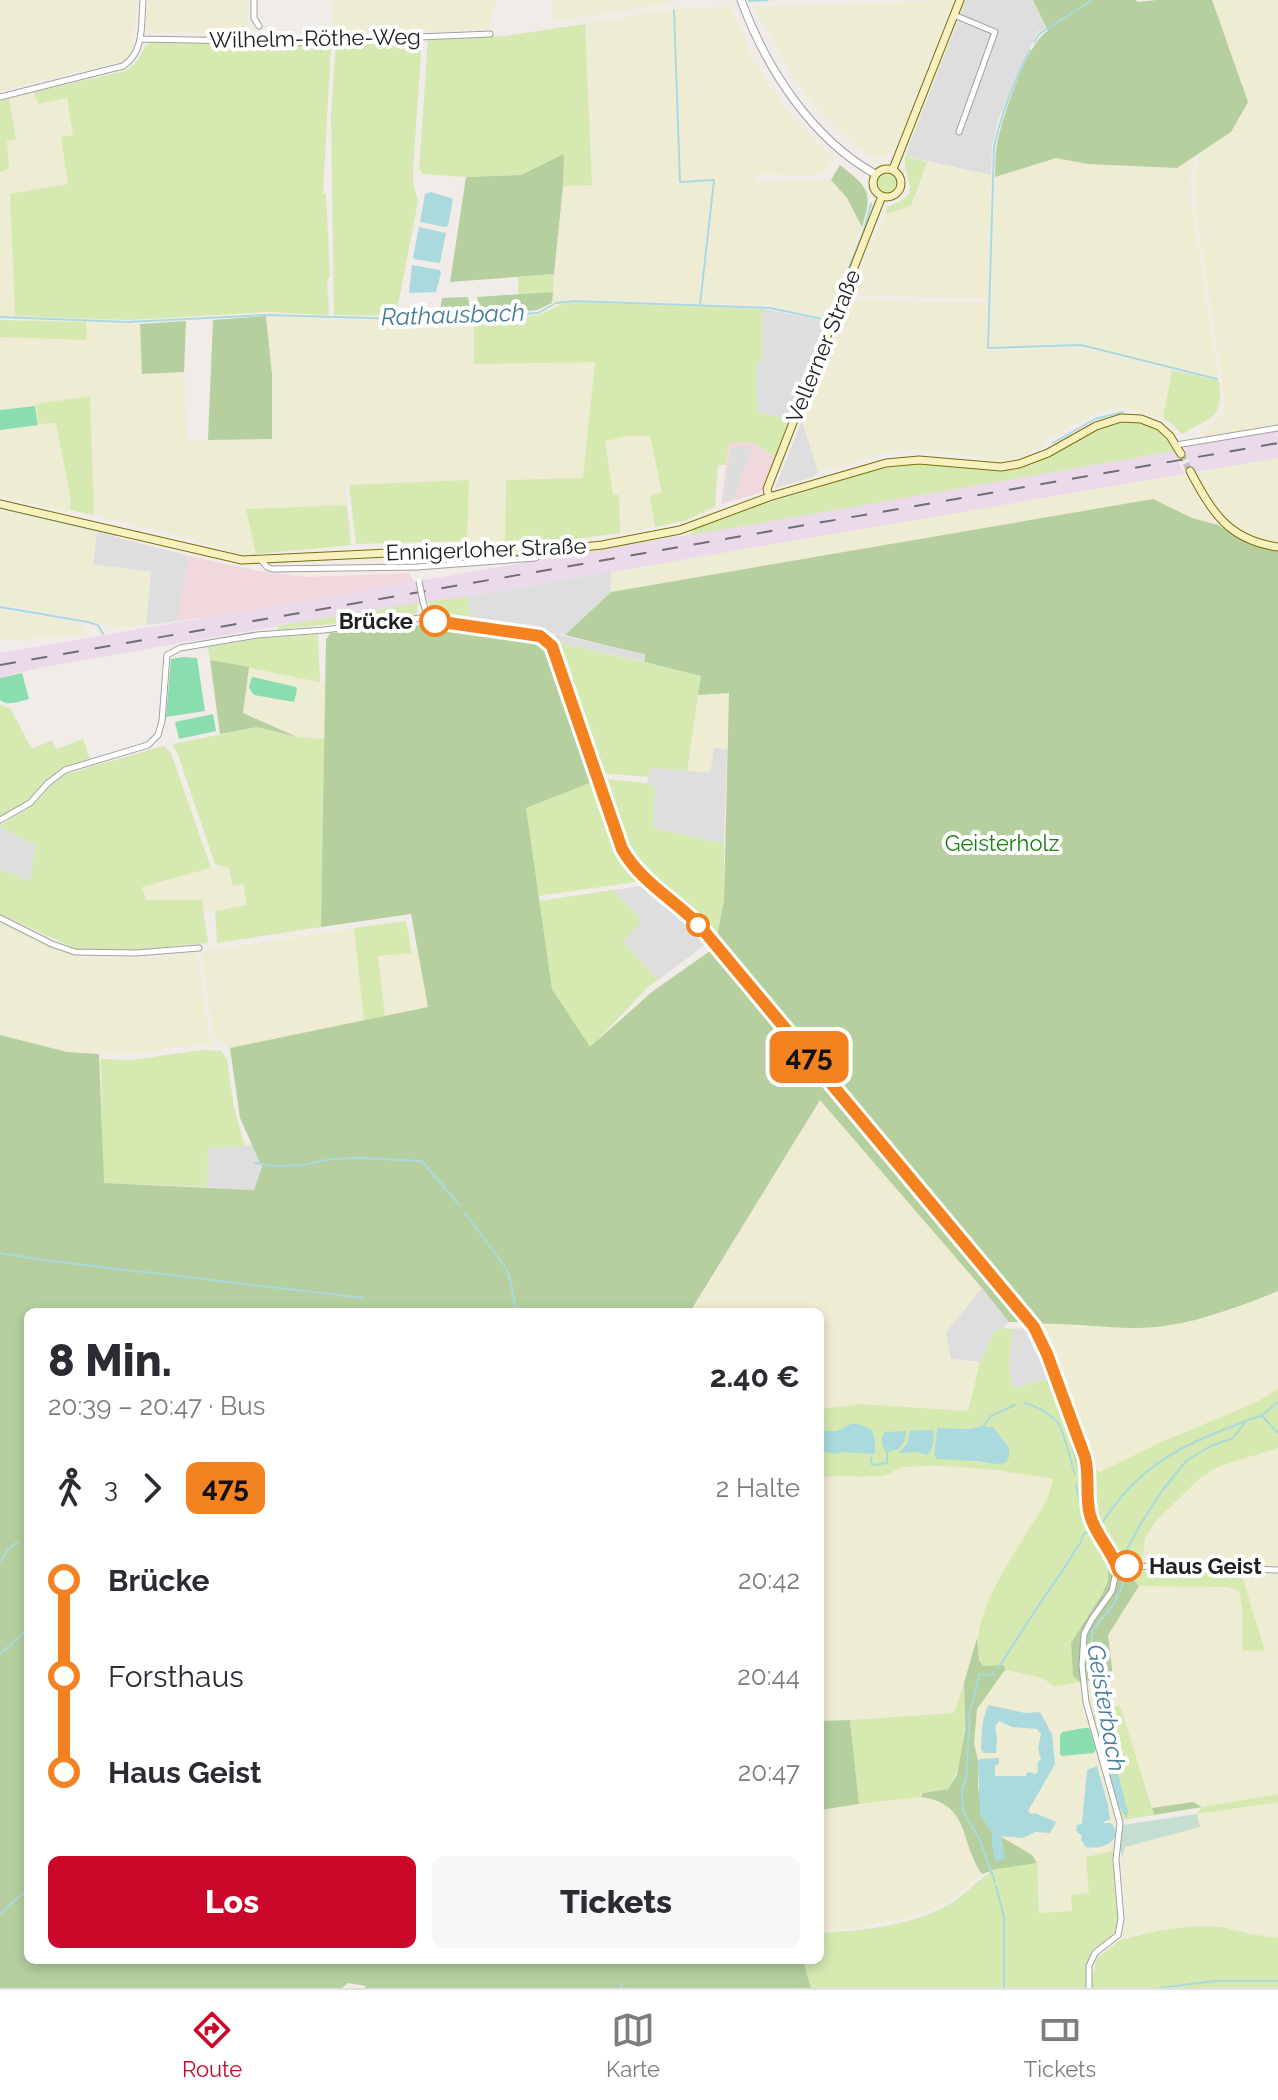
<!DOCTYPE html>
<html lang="de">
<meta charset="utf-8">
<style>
body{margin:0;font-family:Raleway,sans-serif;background:#f7f7f7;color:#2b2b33;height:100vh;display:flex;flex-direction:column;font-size:30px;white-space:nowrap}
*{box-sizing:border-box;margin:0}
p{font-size:26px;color:#7c7c81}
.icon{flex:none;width:44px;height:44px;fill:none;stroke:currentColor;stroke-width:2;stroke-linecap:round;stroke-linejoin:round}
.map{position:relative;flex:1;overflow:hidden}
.drawer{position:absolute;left:24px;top:1308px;width:800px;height:656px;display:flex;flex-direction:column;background:#fff;border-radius:12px;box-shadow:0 4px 12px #0003}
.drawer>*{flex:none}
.badge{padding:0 16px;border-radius:12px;font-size:28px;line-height:52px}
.map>.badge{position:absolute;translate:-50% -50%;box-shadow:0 0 0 4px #fff}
.legs{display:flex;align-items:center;gap:12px;height:88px;padding:0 24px;font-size:26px}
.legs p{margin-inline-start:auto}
.head{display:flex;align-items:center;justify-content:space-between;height:136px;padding:0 24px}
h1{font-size:44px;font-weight:800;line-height:60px}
.primary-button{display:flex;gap:16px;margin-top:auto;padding:16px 24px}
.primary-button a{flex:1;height:92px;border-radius:12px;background:#cb0729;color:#fff;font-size:32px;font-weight:800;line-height:92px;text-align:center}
.primary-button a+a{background:#f7f7f7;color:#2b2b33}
ul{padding:0 24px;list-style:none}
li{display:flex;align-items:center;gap:28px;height:96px;font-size:30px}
li i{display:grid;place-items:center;width:12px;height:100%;margin:0 10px;background:currentColor}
li i::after{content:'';width:20px;height:20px;margin:-10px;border:6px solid;border-radius:50%;background:#fff}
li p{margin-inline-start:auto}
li:first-child i{background:linear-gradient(#0000 50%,currentColor 0)}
li:last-child i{background:linear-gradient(currentColor 50%,#0000 0)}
.tabs{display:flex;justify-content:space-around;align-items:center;height:112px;border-top:2px solid #e1e1e2;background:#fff;font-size:22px;color:#7c7c81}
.tabs a{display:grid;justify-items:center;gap:4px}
.tabs .on{color:#cb0729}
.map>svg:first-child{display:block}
.residential{fill:#dfdede}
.commercial{fill:#f1d8dc}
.industrial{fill:#eadaea}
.farmland{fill:#efecd4}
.grass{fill:#d6e9b0;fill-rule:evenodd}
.forest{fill:#b5cf9e}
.wetland{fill:#c6decf}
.pitch{fill:#89ddae}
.parking{fill:#ddd}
.water{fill:#aadadd}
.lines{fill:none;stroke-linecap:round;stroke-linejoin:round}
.stream{stroke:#aadadd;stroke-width:2}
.secondary-tunnel{stroke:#c7c3c0;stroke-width:7;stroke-dasharray:7 3.5;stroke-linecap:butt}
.minor-casing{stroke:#a2a2a2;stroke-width:7}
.tertiary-casing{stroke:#a2a2a2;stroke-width:9}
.secondary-casing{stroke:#777009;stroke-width:9}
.minor{stroke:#fff;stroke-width:5}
.tertiary{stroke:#fff;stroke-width:7}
.secondary{stroke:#f8f1bf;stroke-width:7}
.rail{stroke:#6f6f6f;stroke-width:2;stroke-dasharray:16 16;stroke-linecap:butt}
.minor-bridge-casing{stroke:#a2a2a2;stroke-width:7;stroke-linecap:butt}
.minor-bridge{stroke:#fff;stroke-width:5}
.line-1-casing{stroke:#fff;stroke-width:18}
.line-1{stroke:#f58220;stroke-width:12}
.stop-1-dot{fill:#fff;stroke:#f58220;stroke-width:4}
.labels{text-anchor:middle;stroke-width:8;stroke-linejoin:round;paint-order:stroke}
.street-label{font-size:22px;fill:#212121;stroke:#fff}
.stop-label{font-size:22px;font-weight:bold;fill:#212121;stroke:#fff;text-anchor:end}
.park-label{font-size:22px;fill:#1a7e10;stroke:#fff}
.water-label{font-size:24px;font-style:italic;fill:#467d97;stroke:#fff}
</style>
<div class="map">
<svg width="1278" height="1988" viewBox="0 0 1278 1988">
<rect width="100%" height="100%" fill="#f1ece8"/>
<path class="residential" d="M966,0H1033L1046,28L1037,32L998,120L992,147L991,175L905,156Z
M762,309L829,321L789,420L757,412L756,362H762Z
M802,420L818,472L813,477L775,488Z
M97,532L189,556L178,621L146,625L151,572L92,564Z
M611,572V592L565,635L471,622L467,597Z
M714,748L727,749L724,844L653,828L655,787L647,783L650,768Z
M0,827L36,845L30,882L0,869Z
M648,885L683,911L709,942L658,980L623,942L641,921L613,890Z
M253,1145L262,1168L254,1190L207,1187L208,1148Z
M982,1288L1009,1322L1003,1328L995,1332L980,1362L950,1359L946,1332Z
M1032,1327L1045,1354L1052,1377L1013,1388L1009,1367L1013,1329Z"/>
<path class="commercial" d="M752,442L775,457L760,493L721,504L729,443Z
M189,556L258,571L306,577L409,573L414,582L259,610L178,621Z"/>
<path class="industrial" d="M1278,430V458L1195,472L1184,451L1186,447Z
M1174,451L1184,474L467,597L278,626L39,668L0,677V653Z"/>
<path class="farmland" d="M0,0H137L132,52L127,58L120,62L0,91Z
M148,0H249L246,33L145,32Z
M334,0H496L488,29L429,32L428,29L333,33Z
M553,0H678L659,5L553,21Z
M953,0L900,138L892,153L880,158L869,155L854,144L822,113L804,92L789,70L754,7Z
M1212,0H1278V424L1203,437L1202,432L1219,418L1224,410L1225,399L1196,212V169L1201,152L1231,132L1248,102Z
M731,7L753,59L765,79L794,119L834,159L822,172L817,174L811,175L757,174L755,181L831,180L847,198L862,227L827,318L771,305L701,304L715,182L712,183L698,303L572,299L552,303L563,186L592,185L585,24L673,9Z
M34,92L38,104L67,97L73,135L61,138L69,184L10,194L15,316H0V172L9,169L7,141L16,138L9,99Z
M1194,156L1190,181L1193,212L1218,378L1079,343L990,346L995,177L1056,158L1088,164L1177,168Z
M927,162L991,175L988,299L850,295L885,214L911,206Z
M848,299L987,303V351L1078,347L1172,370L1163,418L1122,408L1106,411L1091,415L1072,425L1044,441L1042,446L1019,458L1002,461L983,460L980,456L900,449L818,472L802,420Z
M266,316L437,323L474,321L475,364L595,361L583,479L506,480L505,544H467L469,480L346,485L347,505L246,509L256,554L242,555L187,538L94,515L90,396L36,404L56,422L71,500L69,512L0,496V337L86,340V322L140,324L142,374L184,372L187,441L271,438L272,375Z
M650,435L662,494L650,496L655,527L620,533L619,496H613L605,441L629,436Z
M1278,458V543L1250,536L1239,531L1219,513L1195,472Z
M1184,474L1208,514L1218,525L1192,518L1153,499L611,592V572Z
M0,510L97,532L93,564L151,572L146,625L118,628L89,620L0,604Z
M0,610L80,622L89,635L0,640Z
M249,667L327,683L325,739L297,737L243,713Z
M729,693L727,749L714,748L710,773L687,771L698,695Z
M219,866L229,868L233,885L243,883L247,905L204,912L201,900H145L142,887Z
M0,920L76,957L138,958L197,953L209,1036L216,1046L201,1045L131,1054L67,1052L0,1035Z
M354,928L364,1021L230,1048L218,1040L212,1028L201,952Z
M418,952L428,1007L385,1016L378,956Z
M820,1099L982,1288L946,1332L951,1359L980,1362L968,1411L861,1404L820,1409V1312H692Z
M1278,1291V1389L1257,1402L1159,1443L1099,1472L1090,1469L1050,1346L1038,1323L1116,1327L1168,1326L1226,1312Z
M1278,1448V1566L1142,1562L1145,1538L1157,1520L1201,1477L1220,1466Z
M900,1467H974L993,1472L1015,1473L1053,1479L1047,1500L996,1583L980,1627L955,1713L820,1721V1477L887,1476Z
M1241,1573L1278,1574V1794L1202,1807L1193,1802L1152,1808L1120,1705L1118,1834L1113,1851L1087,1857L1089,1894L1072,1911L1039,1913L989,1831L974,1743L977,1709L1005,1670L1043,1678L1054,1687L1113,1677L1108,1635L1139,1586L1228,1587L1239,1591L1243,1613L1242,1650L1264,1651Z
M921,1797L936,1799L950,1807L964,1827L975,1864L982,1874L948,1902L911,1917L854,1928L820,1930V1810Z
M1278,1802V1938L1250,1934L1157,1931L1120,1940L1127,1919L1122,1883V1858L1125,1847L1199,1827L1197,1814Z"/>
<path class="grass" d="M585,24L592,185L563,186V155L521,175L466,177L422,174L419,168L428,39L505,36Z
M422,39L413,169V183L418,201L396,316L334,315L331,116L336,43Z
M151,43L331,44L323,193L326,194L330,277L327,280L329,315L267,312L128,320L15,316L10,194L68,184L61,137L73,135L67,98L38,104L34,92L125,71C136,64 140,58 145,46Z
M9,99L16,139L7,141L9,169L0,172V101Z
M905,156L927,162L911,206L885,214L887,207C926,193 903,185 905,156Z
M876 182a11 11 0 1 1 22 0a11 11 0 1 1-22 0Z
M554,274L553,292L518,295V277Z
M573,302L762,309V363H756L757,412L789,420L775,457L752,442L729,443L726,465H718L715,507L687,520L655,527L650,496L662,493L650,436H629L605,441L613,495H619L620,533L561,541L505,542L506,480L583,478L595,362L474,364V321L539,315L564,303Z
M0,320L86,322L87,340L0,337Z
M1172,370L1219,381C1224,420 1211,417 1182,434L1171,423L1163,418Z
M90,396L94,515L70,510L71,500L56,423L39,424L36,404Z
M1122,422C1147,421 1162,429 1174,451L691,535L692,530L739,512L880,468L921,464L1012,469L1032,465L1098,430Z
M469,480L467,541L356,544L349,485Z
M347,505L351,545L256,554L246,509Z
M467,597L471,622C451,620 434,623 428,601Z
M418,603L417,613L413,615L277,630L278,626Z
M318,634L320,682L210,660L208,647L260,638Z
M557,642L701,676L687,771L651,768L648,777L601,773Z
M0,705L10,708L32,749L52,740L56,749L83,739L90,759L62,768L27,801L0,817Z
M257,727L297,737L325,739L321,927L217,943L215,911L247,905L243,884L233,886L229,868L215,864L177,752L172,744Z
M164,746L171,753L211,868L142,887L146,900H202L208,943L135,950L76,949L0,914V869L30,881L36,845L0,827V825L32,806L50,785L66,774Z
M603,779L647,783L655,787L653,828L724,844V900L716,941L686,908L655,882L634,861L625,847Z
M595,781C607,818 612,849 639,879L636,882L538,896L526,808Z
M613,890L642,921L623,942L658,980L649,986L590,1048L552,989L539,901Z
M406,921L412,953L378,956L385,1016L364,1021L354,928Z
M201,1050L221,1051L227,1059L234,1108L245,1146L208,1148L207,1187L103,1183L101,1059L132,1060Z
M1003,1328L1013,1329L1009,1367L1013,1388L1046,1379L1063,1419L1076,1463L1088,1531L1108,1568V1581L1102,1594L1071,1643L1073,1676L1080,1682L1054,1687L1043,1678L1005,1670L1004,1665L983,1666C959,1623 1025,1540 1045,1503C1049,1495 1051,1487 1053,1479C1004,1471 955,1463 905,1467C896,1468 891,1475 882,1476C862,1477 841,1476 820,1477V1409L861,1404L968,1411L980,1362L995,1331ZM984,1426L993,1427L1009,1447V1457L994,1464L934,1455L937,1428L969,1429Z
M1278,1389V1448L1220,1466L1201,1477L1157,1520L1145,1538L1142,1562L1116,1561C1097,1527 1088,1510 1090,1469L1100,1472L1159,1443L1257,1402Z
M1159,1569L1241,1573L1265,1651L1242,1650L1243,1613L1239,1591L1228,1587L1139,1586L1127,1573Z
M964,1683C963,1719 969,1759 948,1789L923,1793L921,1797L859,1804L850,1720L954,1713Z
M1120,1705L1154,1815L1123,1820L1119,1812L1092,1716Z
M1278,1794V1802L1197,1814L1202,1807Z
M1113,1851L1120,1919L1116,1934L1093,1952L1087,1966L1092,1978L1097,1958L1120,1940L1157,1931L1195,1926L1222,1927L1250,1934L1278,1938V1988H811L803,1960H820V1933C863,1931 909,1926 948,1905C963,1897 974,1883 988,1874C1001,1865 1021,1865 1037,1863L1039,1913L1072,1911L1071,1895L1089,1893L1086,1857Z"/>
<path class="forest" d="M1033,0H1136L1137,2L1157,0H1212L1248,102L1231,132L1177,168L1088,164L1056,158L995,177C996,166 995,155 997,145C1001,120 1027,42 1048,31Z
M564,154L563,186L554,274L450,282L466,177L521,175Z
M840,165C869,188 873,191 862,227L847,198L831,180Z
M553,292L552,303L537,310L481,316L477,297Z
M468,297L471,317H439L442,298Z
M266,316L272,375V439L208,440L213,320Z
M186,321L184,372L142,374L140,324Z
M1153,499L1192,518L1218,525L1247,543L1278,551V1291C1243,1305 1207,1319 1170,1325C1127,1333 1081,1322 1038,1324L1049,1346L1087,1456C1091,1475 1088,1494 1092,1513C1098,1541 1120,1566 1139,1586L1108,1635L1113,1677L1080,1682L1073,1676L1071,1643L1102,1594L1108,1581V1568L1088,1531L1076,1463L1063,1419L1046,1379L1051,1377C1046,1359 1038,1342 1037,1324L1033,1323L716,941L724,900L729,693L698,695L701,676L644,662L645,655L565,635L611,592Z
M426,625L539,639L548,644L595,781L526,808L552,989L590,1047L653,991L713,949L1027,1322H1009L982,1288L820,1100L690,1312H28V1960H803L811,1988H365L366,1986L348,1983L342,1988H0V1035L67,1052L99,1054L104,1183L254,1190L262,1167L240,1118L230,1048L428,1007L411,914L321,927L326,640L330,633Z
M210,660L249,667L243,713L297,737L257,727L220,734Z
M977,1638L979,1659L983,1666L1004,1665L1005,1670L977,1709L974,1743L978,1761V1789L992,1833V1845L1003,1847L1000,1836L1032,1855L1037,1863L997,1869L982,1874C959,1841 971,1804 921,1797L923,1793L948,1789L957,1775L965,1731L964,1683Z
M850,1720L859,1804L820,1810V1721Z
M1193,1802L1202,1807L1154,1815L1152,1808Z"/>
<path class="wetland" d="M1197,1814L1200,1827L1125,1847L1122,1858L1119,1843L1122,1825Z"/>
<path class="pitch" d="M35,406L38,425L0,430V410Z
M183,657L197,658L205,711L166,717L171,659Z
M22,673L29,699C19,701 8,707 0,700V678Z
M253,677L296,687L297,690L294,702L254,695L249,688L251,679Z
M213,714L216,731L179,739L175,722Z
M1084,1728H1089L1096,1749L1094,1753L1062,1756L1060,1754V1736L1062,1732Z"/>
<path class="parking" d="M731,447H751V453L736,490L738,496L724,501Z
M555,634L645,654L644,662L557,642Z"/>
<path class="water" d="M431,192L453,199L448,226L445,227L420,222L425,194Z
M419,227L446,233L440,263L414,259L413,257Z
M412,265L440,270L441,273L436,292L409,293Z
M851,1424H858L871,1429L875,1440V1452L874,1454L841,1452L837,1454L820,1451V1431H837Z
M984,1426L993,1427L1009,1447V1457L1005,1463L994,1464L977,1461L937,1459L934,1455L937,1428L969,1429Z
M924,1430H933C934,1439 934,1450 926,1455L917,1452L898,1453L907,1444L910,1431Z
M906,1431L905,1440L899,1449L887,1452C881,1448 880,1438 885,1432Z
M989,1705L1025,1713L1040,1712L1052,1734L1055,1764L1028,1811L1031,1814L1035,1813L1056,1822L1050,1833L1035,1832L1023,1838L1000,1836L1005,1858L999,1861L995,1860L992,1845V1833L980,1815L978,1761L980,1759L999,1758V1764L995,1765V1776H1026V1773L1030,1772L1036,1774L1038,1771C1038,1766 1036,1763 1041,1759L1038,1749L1041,1734L1037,1729L1012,1727L999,1721L995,1726L997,1738L996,1753H984L981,1750C982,1736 981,1717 989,1705Z
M1110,1743L1128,1812L1127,1818C1113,1803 1107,1762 1110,1743Z
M1097,1766L1108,1805L1110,1819L1102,1823H1111C1126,1841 1101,1850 1086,1847L1081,1840L1082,1836L1076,1831L1077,1825L1082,1824L1087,1770Z"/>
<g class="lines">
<path class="stream" d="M749,1L768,0
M674,10L680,182L714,180L700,304
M1034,42L1039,34L1092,0
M1030,50C1014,81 1001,114 994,147L988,348L1081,345L1217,379
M0,317L128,322L266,315L438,320L538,313L556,303L574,301L770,308L828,320L863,233L871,204
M1053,443L1095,419L1123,412
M0,508L116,535
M0,607L88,622L98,625L103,634
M556,644L599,773
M255,1163L276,1166L303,1165L331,1159L361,1158L422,1161L460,1206
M465,1213L506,1268L511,1283L516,1312
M0,1253L43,1260L363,1298
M1024,1403C1034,1405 1051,1414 1058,1423C1064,1431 1071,1463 1075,1474
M1262,1416L1278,1433
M983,1427L991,1416L1015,1405
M871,1458L872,1465L887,1463V1452
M1102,1523C1140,1464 1182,1445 1246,1421
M0,1562L8,1550L18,1541
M0,1654L28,1629
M998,1668C1014,1644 1030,1618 1045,1596C1055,1581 1067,1566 1075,1550L1080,1544L1083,1535L1091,1529L1081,1506L1076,1485
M994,1673L992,1675L980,1674C975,1686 976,1697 970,1709L966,1780L962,1789L963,1812L980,1840L995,1882
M1110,1744L1092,1660V1631L1113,1605L1122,1587L1125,1575L1123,1556L1140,1525L1162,1491L1187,1460L1211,1446L1233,1438L1247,1420L1261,1416L1278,1402
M996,1886L1004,1917V1988
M0,1914L28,1889
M1277,1981H1278
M621,1988L622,1983
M1160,1988L1214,1981H1275"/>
<path class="secondary-tunnel" d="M1181,454L1190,471"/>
<defs>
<path id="minor" d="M254,0V18L259,26
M954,15L995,32L959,132
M140,39L301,42L490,34
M0,97L123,66C145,52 141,23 143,0
M1176,445L1278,428
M261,560L267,567L272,569L417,567L535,558L546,552
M423,602L427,615L435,621L540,636L552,646L622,849C640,881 673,899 699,925L1034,1327L1042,1340L1085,1457L1087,1469L1090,1514L1117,1567L1112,1591L1092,1619L1084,1634L1082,1666L1086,1702L1120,1823L1116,1859L1121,1919L1118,1935L1095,1953L1089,1966V1988
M0,820L30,803L48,783L65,770L148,745L158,735L162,721L167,655L180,648L257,635L324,630L420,618L427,615
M0,918L52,944L75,952L136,953L199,948
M1117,1567L1158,1566L1278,1570"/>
<path id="tertiary" d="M741,0C766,68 811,138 875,174"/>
<path id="secondary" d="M873 183a14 14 0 1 1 28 0a14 14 0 1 1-28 0Z
M893,169L960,0
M1190,471C1212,512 1228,540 1278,547
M769,497L767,489L882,196
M0,504L242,560L409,552L546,551L602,545L680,530L769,497L886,463L919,460L1001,467L1019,464L1048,453L1096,426L1121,418L1141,419L1159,426L1170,436L1181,454"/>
</defs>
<use href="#minor" class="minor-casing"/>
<use href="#tertiary" class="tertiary-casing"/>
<use href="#secondary" class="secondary-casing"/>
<use href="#minor" class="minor"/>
<use href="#tertiary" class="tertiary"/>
<use href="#secondary" class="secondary"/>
<path class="rail" d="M0,665L1278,443"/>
<defs>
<path id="minor-bridge" d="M419,581L423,602"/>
</defs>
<use href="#minor-bridge" class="minor-bridge-casing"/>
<use href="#minor-bridge" class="minor-bridge"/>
</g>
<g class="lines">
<defs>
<path id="line-1" d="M435,621L540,636L552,646L622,849C640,881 673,899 699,925L1034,1327L1047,1354L1085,1457C1090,1476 1085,1496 1090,1515C1095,1534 1110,1548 1117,1567L1127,1566"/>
</defs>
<use href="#line-1" class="line-1-casing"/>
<use href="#line-1" class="line-1"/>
</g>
<g class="stop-1-dot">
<circle cx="435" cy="621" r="14"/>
<circle cx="698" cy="925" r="10"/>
<circle cx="1127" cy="1566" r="14"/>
</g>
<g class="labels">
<g class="street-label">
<text transform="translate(315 38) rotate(-1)" y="8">Wilhelm-Röthe-Weg</text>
<text transform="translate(823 346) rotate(-68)" y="8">Vellerner Straße</text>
<text transform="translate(486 549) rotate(-2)" y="8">Ennigerloher Straße</text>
</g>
<g class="stop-label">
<text x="413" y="629">Brücke</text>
<text x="1149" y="1574" text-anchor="start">Haus Geist</text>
</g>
<g class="park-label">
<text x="1002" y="851">Geisterholz</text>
</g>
<g class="water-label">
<text transform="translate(453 315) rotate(-2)" y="8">Rathausbach</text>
<text transform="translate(1106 1708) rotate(80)" y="8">Geisterbach</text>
</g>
</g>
</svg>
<b class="badge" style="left:809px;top:1057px;background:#f58220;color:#111">475</b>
<section class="drawer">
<div class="head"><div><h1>8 Min.</h1><p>20:39 – 20:47 · Bus</p></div><b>2.40 €</b></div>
<div class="legs"><svg class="icon" aria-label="walk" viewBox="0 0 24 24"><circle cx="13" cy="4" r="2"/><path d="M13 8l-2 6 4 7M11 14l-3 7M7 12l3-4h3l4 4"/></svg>3<svg class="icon" aria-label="forward" viewBox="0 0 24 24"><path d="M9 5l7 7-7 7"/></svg><b class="badge" style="background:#f58220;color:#111">475</b><p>2 Halte</p></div>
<ul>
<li><i style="color:#f58220"></i><b>Brücke</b><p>20:42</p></li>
<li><i style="color:#f58220"></i><span>Forsthaus</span><p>20:44</p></li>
<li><i style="color:#f58220"></i><b>Haus Geist</b><p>20:47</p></li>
</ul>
<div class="primary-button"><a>Los</a><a>Tickets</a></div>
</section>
</div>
<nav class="tabs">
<a class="on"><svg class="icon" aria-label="directions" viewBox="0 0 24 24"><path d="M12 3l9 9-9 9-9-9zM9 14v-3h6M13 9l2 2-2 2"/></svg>Route</a>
<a><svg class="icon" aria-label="map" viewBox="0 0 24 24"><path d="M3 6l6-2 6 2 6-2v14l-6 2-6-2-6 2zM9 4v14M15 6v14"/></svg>Karte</a>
<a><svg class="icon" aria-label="tickets" viewBox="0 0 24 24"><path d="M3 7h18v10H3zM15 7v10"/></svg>Tickets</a>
</nav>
